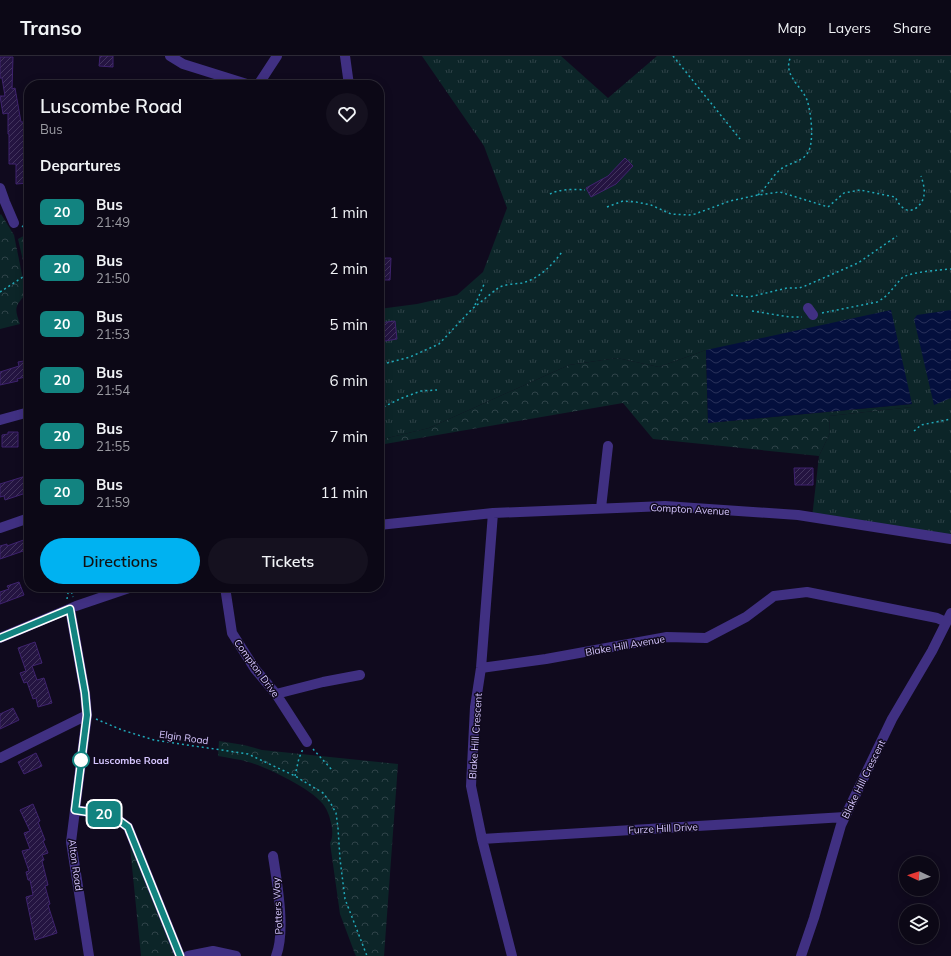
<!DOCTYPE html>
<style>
body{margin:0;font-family:Mulish,sans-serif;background:#15111f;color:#f1f3f6;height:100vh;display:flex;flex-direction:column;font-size:15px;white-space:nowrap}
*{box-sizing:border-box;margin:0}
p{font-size:13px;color:#9a9aa1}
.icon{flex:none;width:22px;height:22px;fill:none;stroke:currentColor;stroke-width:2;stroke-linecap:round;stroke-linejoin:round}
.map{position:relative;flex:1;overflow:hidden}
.side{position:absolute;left:24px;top:24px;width:360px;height:512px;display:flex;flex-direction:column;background:#0c0816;border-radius:16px;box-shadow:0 2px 10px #0003,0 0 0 1px #2c2935}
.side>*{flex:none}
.badge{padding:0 8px;border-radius:6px;font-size:14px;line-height:26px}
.needle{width:26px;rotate:274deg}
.tools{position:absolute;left:899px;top:800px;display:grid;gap:8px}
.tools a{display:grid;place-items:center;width:40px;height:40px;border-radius:50%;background:#0c0816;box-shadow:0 2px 10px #0003,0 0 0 1px #2c2935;font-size:20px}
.map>.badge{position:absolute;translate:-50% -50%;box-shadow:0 0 0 2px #fff}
h2{padding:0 16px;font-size:15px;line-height:36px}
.round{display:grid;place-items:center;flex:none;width:42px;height:42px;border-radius:21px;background:#15111f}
.summary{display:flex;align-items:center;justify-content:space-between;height:68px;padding:0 16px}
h1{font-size:19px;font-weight:600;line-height:30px}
.action{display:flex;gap:8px;margin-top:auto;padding:8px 16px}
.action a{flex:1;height:46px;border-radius:24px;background:#00b2f1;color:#111;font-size:16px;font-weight:600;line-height:46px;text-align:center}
.action a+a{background:#15111f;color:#f1f3f6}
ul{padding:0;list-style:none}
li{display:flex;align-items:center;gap:12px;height:56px;padding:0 16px}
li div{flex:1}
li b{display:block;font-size:15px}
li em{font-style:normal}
li .badge{min-width:44px;font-weight:700;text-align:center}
header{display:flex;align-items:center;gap:24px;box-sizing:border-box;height:56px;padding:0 20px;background:#0c0816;border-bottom:1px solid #2c2935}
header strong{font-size:19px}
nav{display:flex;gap:22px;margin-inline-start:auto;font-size:14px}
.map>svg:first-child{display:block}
.grass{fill:url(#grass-tufts)}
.forest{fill:url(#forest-crowns)}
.water{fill:url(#water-waves)}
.building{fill:url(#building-hatch);stroke:#3f236f}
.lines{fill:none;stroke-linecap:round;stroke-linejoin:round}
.path{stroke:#20a9b9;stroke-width:1.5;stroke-dasharray:2 3;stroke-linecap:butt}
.minor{stroke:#403082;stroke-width:10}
.line-casing{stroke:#fff;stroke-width:9}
.line{stroke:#128380;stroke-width:6}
.stop-dot{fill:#fff;stroke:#128380;stroke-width:2}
.labels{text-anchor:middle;stroke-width:3;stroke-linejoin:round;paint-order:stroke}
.street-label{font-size:10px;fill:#d6c6ff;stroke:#100a1e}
.stop-label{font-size:10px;font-weight:bold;fill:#d6c6ff;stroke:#100a1e;text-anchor:start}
</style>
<header>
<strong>Transo</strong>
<nav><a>Map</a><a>Layers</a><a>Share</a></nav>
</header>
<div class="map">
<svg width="951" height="900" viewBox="0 0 951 900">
<defs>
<pattern id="grass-tufts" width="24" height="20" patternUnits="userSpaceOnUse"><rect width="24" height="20" fill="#0c2528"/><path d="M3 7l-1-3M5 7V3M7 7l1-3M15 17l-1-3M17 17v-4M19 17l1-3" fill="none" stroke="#2f4348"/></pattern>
<pattern id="forest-crowns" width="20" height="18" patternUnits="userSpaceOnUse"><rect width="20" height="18" fill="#0c2528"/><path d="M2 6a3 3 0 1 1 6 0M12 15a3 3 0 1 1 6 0" fill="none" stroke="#2f4348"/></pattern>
<pattern id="water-waves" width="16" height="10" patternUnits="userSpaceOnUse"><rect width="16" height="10" fill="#040f3d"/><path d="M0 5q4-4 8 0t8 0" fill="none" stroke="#28305a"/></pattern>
<pattern id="building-hatch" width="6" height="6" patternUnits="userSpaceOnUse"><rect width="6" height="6" fill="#241441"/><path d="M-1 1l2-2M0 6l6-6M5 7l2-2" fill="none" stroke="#43355e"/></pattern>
</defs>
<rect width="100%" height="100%" fill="#100a1e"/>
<path class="grass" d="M422,0H561L608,42L657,0H951V483L812,462L819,400L830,377L829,360L912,351V348L706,294L659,311L617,302L569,309L429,372L379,384V253L417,248L457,239L483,216L507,152L484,90Z"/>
<path class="forest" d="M1,158L14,179L26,238C15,250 14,252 20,268L0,273V159Z
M29,177V230L18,183Z
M706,294L708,367L912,348V351L829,360L830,377L819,400L653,383L623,347L379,389V384L429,372L569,309L617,302L659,311Z
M219,685L244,689L262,694L398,708L384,900H356L355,898L340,858L330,787C334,780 332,770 330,763C329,759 327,754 325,751C316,735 267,711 248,706C239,703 228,702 218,700Z
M128,771L180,900H141Z"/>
<path class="water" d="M891,254L912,348L708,367L706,294Z
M951,254V342L934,349L914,263L917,259Z"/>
<path class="building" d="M100,0H113V11L99,10Z
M0,1H13L12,33L15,32L21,66H28L29,127L16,128V108H9V78H8V57L3,58L0,40H5L2,22H0Z
M625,102L633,110L616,128L591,141L586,132L608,120Z
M379,202H391L390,224H379Z
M395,265L397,283L379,286V267Z
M29,304V320L17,323L18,325L0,329V316L19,310L18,306Z
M8,376H18V391H2V379L8,378Z
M794,412H813V429H795Z
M29,419V436L5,444L4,440L0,441V428Z
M29,482V493L0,503V490L7,488V490Z
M19,526L24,539L0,548V536L9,533L7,530Z
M35,586L42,607L32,610L37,624L44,622L52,647L38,651L36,642L33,643L27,626L24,627L20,617L26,615L18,592Z
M13,652L19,664L0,673V658Z
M36,697L42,710L24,718L18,706Z
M33,748L40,765L38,766L45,784L43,785L48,797L42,799L44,804L42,805L48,829L45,830L50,848L48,849L57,877L35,884L26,841L33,839L30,824H28L26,816L29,815L22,795L30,793L24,777L30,775L20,754Z"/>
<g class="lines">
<path class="path" d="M673,0L740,83
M550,138C559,133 575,133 585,134
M758,139C767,131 772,120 781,113C789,107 801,106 807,98C815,88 811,55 807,44C801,29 782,19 791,0
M607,151L623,145L636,146L651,149L671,158L689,159L695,158L730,145L758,139L780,136L828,151L844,137L860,134L895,141C897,144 899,149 902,151C911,160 923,149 924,139C925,133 923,126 921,120
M22,170L29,174
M0,236L29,217
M731,239L749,241L787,232H799L805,230L858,207L897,180
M475,249L485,226
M752,255L790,261H802
M822,257L877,246C889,240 893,231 902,222C909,216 940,214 951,213
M387,307L410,301L439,288L472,253L498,232C505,228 514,228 522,227C539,223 552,209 562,196
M379,353L402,342L421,335L437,334
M914,375L921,369L951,363
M70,531L73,541
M67,543L69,531
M96,663L122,674L154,684L248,698L295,720L323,737L330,746L336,757L338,772L340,803L345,843L367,900
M313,693L332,714
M295,720L299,702L303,693"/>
<path class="minor" d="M170,0L183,8L250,29
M345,0L349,29
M258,29L277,0
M0,132L5,146L14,167
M808,252L813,259
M0,364L29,356
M601,452L608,390
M493,457L481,612L475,651L471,730L482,783L512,900
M379,469L493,457L665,450L798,459L951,483
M0,472L29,462
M225,531L232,577L255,613L276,638L307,686
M70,553L85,637L87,659L71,786L89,900
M0,582L76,550L132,531
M481,612L546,603L667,581L706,582L746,561L774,540L807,536L937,562L946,566
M276,638L323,626L360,619
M0,702L87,659
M75,754L109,759L117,763L128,771L180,900
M482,783L845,761
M273,800C277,827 286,875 276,900
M188,900L213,895L236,900
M801,900L814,862L841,769L892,663L932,595L951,557"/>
</g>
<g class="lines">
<defs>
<path id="line" d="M0,582L70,553L85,637L87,659L75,754L109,759L117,763L128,771L180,900"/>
</defs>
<use href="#line" class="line-casing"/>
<use href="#line" class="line"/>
</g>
<circle class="stop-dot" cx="81" cy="704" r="8"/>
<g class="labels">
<g class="street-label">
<text transform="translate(690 453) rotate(3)" y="4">Compton Avenue</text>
<text transform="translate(625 589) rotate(-10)" y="4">Blake Hill Avenue</text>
<text transform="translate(257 612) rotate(54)" y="4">Compton Drive</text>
<text transform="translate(475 680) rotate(-86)" y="4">Blake Hill Crescent</text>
<text transform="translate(184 681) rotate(8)" y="4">Elgin Road</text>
<text transform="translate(863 723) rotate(-64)" y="4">Blake Hill Crescent</text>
<text transform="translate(663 772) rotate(-3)" y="4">Furze Hill Drive</text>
<text transform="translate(76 809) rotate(82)" y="4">Alton Road</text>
<text transform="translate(277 850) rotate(-93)" y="4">Potters Way</text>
</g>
<g class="stop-label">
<text x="93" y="708">Luscombe Road</text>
</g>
</g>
</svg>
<div class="tools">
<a><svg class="needle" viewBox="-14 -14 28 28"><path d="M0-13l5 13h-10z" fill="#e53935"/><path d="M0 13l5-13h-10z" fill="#9a9aa1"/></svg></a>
<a><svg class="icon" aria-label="layers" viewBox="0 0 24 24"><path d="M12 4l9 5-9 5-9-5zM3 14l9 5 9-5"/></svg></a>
</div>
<b class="badge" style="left:104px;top:758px;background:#128380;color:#fff">20</b>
<section class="side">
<div class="summary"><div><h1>Luscombe Road</h1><p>Bus</p></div><a class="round"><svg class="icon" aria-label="heart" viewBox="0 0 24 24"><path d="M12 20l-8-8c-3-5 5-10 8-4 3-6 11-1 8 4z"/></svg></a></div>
<h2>Departures</h2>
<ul>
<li><span class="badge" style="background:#128380;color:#fff">20</span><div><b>Bus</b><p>21:49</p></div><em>1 min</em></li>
<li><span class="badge" style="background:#128380;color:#fff">20</span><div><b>Bus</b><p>21:50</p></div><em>2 min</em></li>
<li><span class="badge" style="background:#128380;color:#fff">20</span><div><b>Bus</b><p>21:53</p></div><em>5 min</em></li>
<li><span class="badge" style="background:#128380;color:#fff">20</span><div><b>Bus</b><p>21:54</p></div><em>6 min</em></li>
<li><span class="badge" style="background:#128380;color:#fff">20</span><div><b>Bus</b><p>21:55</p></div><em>7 min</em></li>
<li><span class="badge" style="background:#128380;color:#fff">20</span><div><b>Bus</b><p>21:59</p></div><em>11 min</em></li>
</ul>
<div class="action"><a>Directions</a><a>Tickets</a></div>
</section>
</div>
